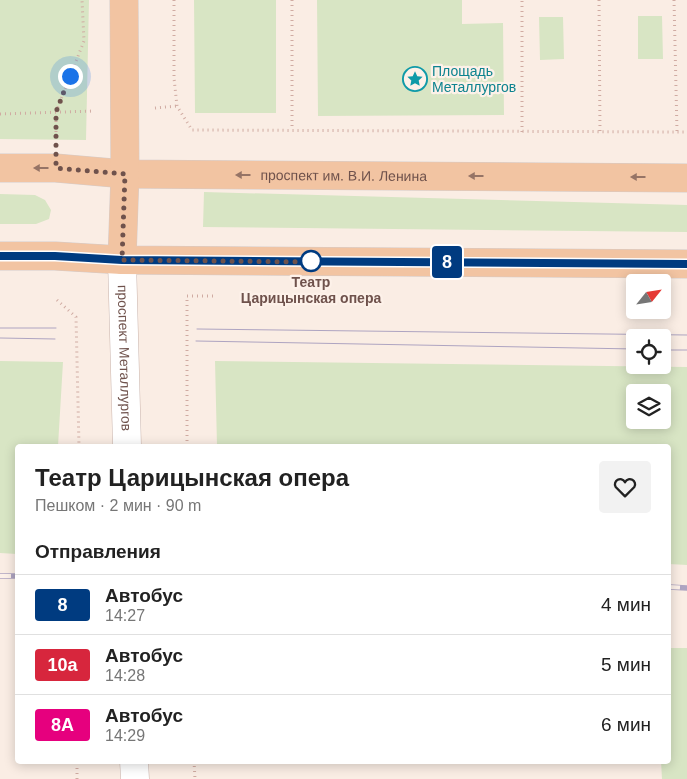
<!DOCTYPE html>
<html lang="ru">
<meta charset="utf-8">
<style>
body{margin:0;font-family:Arial,sans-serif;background:#f2f2f2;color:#222;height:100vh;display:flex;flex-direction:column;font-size:19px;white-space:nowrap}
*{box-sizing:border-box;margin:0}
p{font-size:16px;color:#767676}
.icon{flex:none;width:28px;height:28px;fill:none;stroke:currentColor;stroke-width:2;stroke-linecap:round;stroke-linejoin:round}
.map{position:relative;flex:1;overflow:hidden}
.side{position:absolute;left:15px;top:444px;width:656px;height:320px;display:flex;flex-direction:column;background:#fff;border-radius:5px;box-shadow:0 2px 12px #0003}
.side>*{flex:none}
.badge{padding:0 10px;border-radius:4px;font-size:18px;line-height:32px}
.needle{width:32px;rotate:60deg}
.controls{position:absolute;left:626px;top:274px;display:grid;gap:10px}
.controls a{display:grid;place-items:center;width:45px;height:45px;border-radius:5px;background:#fff;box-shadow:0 2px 12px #0003;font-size:25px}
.you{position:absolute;width:25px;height:25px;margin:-12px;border:4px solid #fff;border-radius:50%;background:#1a73e8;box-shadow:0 0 0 8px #1a73e833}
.map>.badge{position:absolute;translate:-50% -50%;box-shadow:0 0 0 2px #fff}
h2{padding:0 20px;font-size:19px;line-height:45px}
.round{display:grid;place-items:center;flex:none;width:52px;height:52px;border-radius:5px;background:#f2f2f2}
.overview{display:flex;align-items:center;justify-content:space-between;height:85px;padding:0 20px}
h1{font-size:24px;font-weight:800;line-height:38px}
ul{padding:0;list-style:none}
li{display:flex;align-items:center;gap:15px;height:60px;padding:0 20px;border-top:1px solid #e0e0e0}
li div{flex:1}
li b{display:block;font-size:19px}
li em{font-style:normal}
li .badge{min-width:55px;font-weight:700;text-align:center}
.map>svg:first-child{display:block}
.green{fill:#d8e5c4;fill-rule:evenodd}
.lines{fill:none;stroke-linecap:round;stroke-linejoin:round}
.minor-casing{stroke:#c9b3ab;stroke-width:29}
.major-casing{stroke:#d4cbc9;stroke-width:29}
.path{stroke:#d0aba2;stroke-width:3;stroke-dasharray:1 4;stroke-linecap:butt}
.minor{stroke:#fff;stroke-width:28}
.major{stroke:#f2c4a2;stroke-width:28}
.tram{stroke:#aea4c1;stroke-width:1}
.rail-casing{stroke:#aea4c1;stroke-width:5.5}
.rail{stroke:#fdf1e9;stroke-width:4;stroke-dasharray:11;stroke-linecap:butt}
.oneway{fill:#967466}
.line-casing{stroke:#fff;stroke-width:11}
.line{stroke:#003b80;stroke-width:8}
.walk{stroke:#6f524c;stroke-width:5;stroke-dasharray:0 9}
.stop-dot{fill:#fff;stroke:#003b80;stroke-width:2.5}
.labels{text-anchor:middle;stroke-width:4.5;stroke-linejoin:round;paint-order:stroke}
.culture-label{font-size:14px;fill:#0d838f;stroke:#fdf1e9;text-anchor:start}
.street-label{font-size:14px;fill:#6f524c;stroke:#fdf1e9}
.stop-label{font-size:14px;font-weight:bold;fill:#6f524c;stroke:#fdf1e9}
</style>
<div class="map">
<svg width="687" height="779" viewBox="0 0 687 779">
<rect width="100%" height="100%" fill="#faede4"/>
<path class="green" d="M0,0H89L86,140L0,139Z
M194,0H276V113H195Z
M317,0H462V24L503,23L504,115L318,116Z
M638,16H662L663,59H638Z
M539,17H563L564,59L540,60Z
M204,192L687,205V232L203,227Z
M0,194L35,195L45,200L51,210L49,219L36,224H0Z
M0,361L63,362L58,446H18L17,554L0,553Z
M215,361L687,367V565L669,564V446H217ZM635,392H662V420H635Z
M669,648H687V779H662L661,761H669Z"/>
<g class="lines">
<defs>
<g id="minor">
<path id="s1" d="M122,260L127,446"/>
<path d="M134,761L135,779"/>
</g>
<g id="major">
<path id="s2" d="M0,168H56L125,174L687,178"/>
<path d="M0,256H55L122,260L687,264"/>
<path d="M122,260L125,174L124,0"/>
</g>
</defs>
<use href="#minor" class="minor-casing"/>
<use href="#major" class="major-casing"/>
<path class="path" d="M174,0V78L177,106L192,130L687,132
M292,0V130
M599,0L600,132
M674,0L677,132
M155,108L177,106
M0,114L94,111
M522,132V0
M56,137V112L84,41L82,0
M57,300L76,317L79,446
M187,446V296H213
M194,761L195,779
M77,779V761"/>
<use href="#minor" class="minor"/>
<use href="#major" class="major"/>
<path class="tram" d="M0,328H56
M197,329L687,335
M0,338L55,339
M196,341L635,349
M662,350H687"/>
<defs>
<path id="rail" d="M0,576H18
M669,587L687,588"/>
</defs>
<use href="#rail" class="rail-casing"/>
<use href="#rail" class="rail"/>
</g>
<defs><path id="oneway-solid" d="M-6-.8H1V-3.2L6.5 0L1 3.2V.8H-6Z" transform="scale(1.25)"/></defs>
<g class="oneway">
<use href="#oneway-solid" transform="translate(41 168) rotate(-180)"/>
<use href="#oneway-solid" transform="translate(243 175) rotate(-180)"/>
<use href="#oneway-solid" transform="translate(476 176) rotate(-180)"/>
<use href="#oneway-solid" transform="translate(638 177) rotate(-180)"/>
</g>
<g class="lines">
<defs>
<path id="line" d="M0,256H55L122,260L687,264"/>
</defs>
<use href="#line" class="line-casing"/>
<use href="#line" class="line"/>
<path class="walk" d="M70,76L56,112V168L125,174L122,260L312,262L311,261"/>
</g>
<defs>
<symbol id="sight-ring" viewBox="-11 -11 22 22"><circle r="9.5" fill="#fdf1e9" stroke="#0f9aa8" stroke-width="1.5"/><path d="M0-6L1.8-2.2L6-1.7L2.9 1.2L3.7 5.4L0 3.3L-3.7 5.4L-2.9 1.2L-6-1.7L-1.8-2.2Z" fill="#0f9aa8"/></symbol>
</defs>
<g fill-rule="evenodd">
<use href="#sight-ring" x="401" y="65" width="28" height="28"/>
</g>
<circle class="stop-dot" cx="311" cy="261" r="10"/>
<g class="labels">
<g class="culture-label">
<text x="432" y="76">Площадь<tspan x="432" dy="16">Металлургов</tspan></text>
</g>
<g class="street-label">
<text dy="5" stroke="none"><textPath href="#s2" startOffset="344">проспект им. В.И. Ленина</textPath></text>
<text dy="5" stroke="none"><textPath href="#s1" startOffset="98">проспект Металлургов</textPath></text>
</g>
<g class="stop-label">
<text x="311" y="287">Театр<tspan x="311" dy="16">Царицынская опера</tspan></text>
</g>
</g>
</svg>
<div class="controls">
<a><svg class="needle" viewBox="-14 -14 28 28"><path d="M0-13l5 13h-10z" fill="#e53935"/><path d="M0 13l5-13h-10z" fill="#767676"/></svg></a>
<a><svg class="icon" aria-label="locate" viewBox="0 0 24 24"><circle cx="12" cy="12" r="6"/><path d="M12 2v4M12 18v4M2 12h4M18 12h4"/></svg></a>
<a><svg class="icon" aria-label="layers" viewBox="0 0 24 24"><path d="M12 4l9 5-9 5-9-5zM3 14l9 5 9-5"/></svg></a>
</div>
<div class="you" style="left:70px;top:76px"></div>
<b class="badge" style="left:447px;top:262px;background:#003b80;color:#fff">8</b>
<section class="side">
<div class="overview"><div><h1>Театр Царицынская опера</h1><p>Пешком · 2 мин · 90 m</p></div><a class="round"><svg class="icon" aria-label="heart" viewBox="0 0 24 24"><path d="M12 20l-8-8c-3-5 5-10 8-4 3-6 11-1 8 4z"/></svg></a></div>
<h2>Отправления</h2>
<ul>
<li><span class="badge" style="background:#003b80;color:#fff">8</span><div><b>Автобус</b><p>14:27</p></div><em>4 мин</em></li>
<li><span class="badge" style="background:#d7263d;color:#fff">10а</span><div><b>Автобус</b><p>14:28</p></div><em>5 мин</em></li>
<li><span class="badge" style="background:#e6007e;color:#fff">8А</span><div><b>Автобус</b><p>14:29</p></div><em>6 мин</em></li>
</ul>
</section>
</div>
